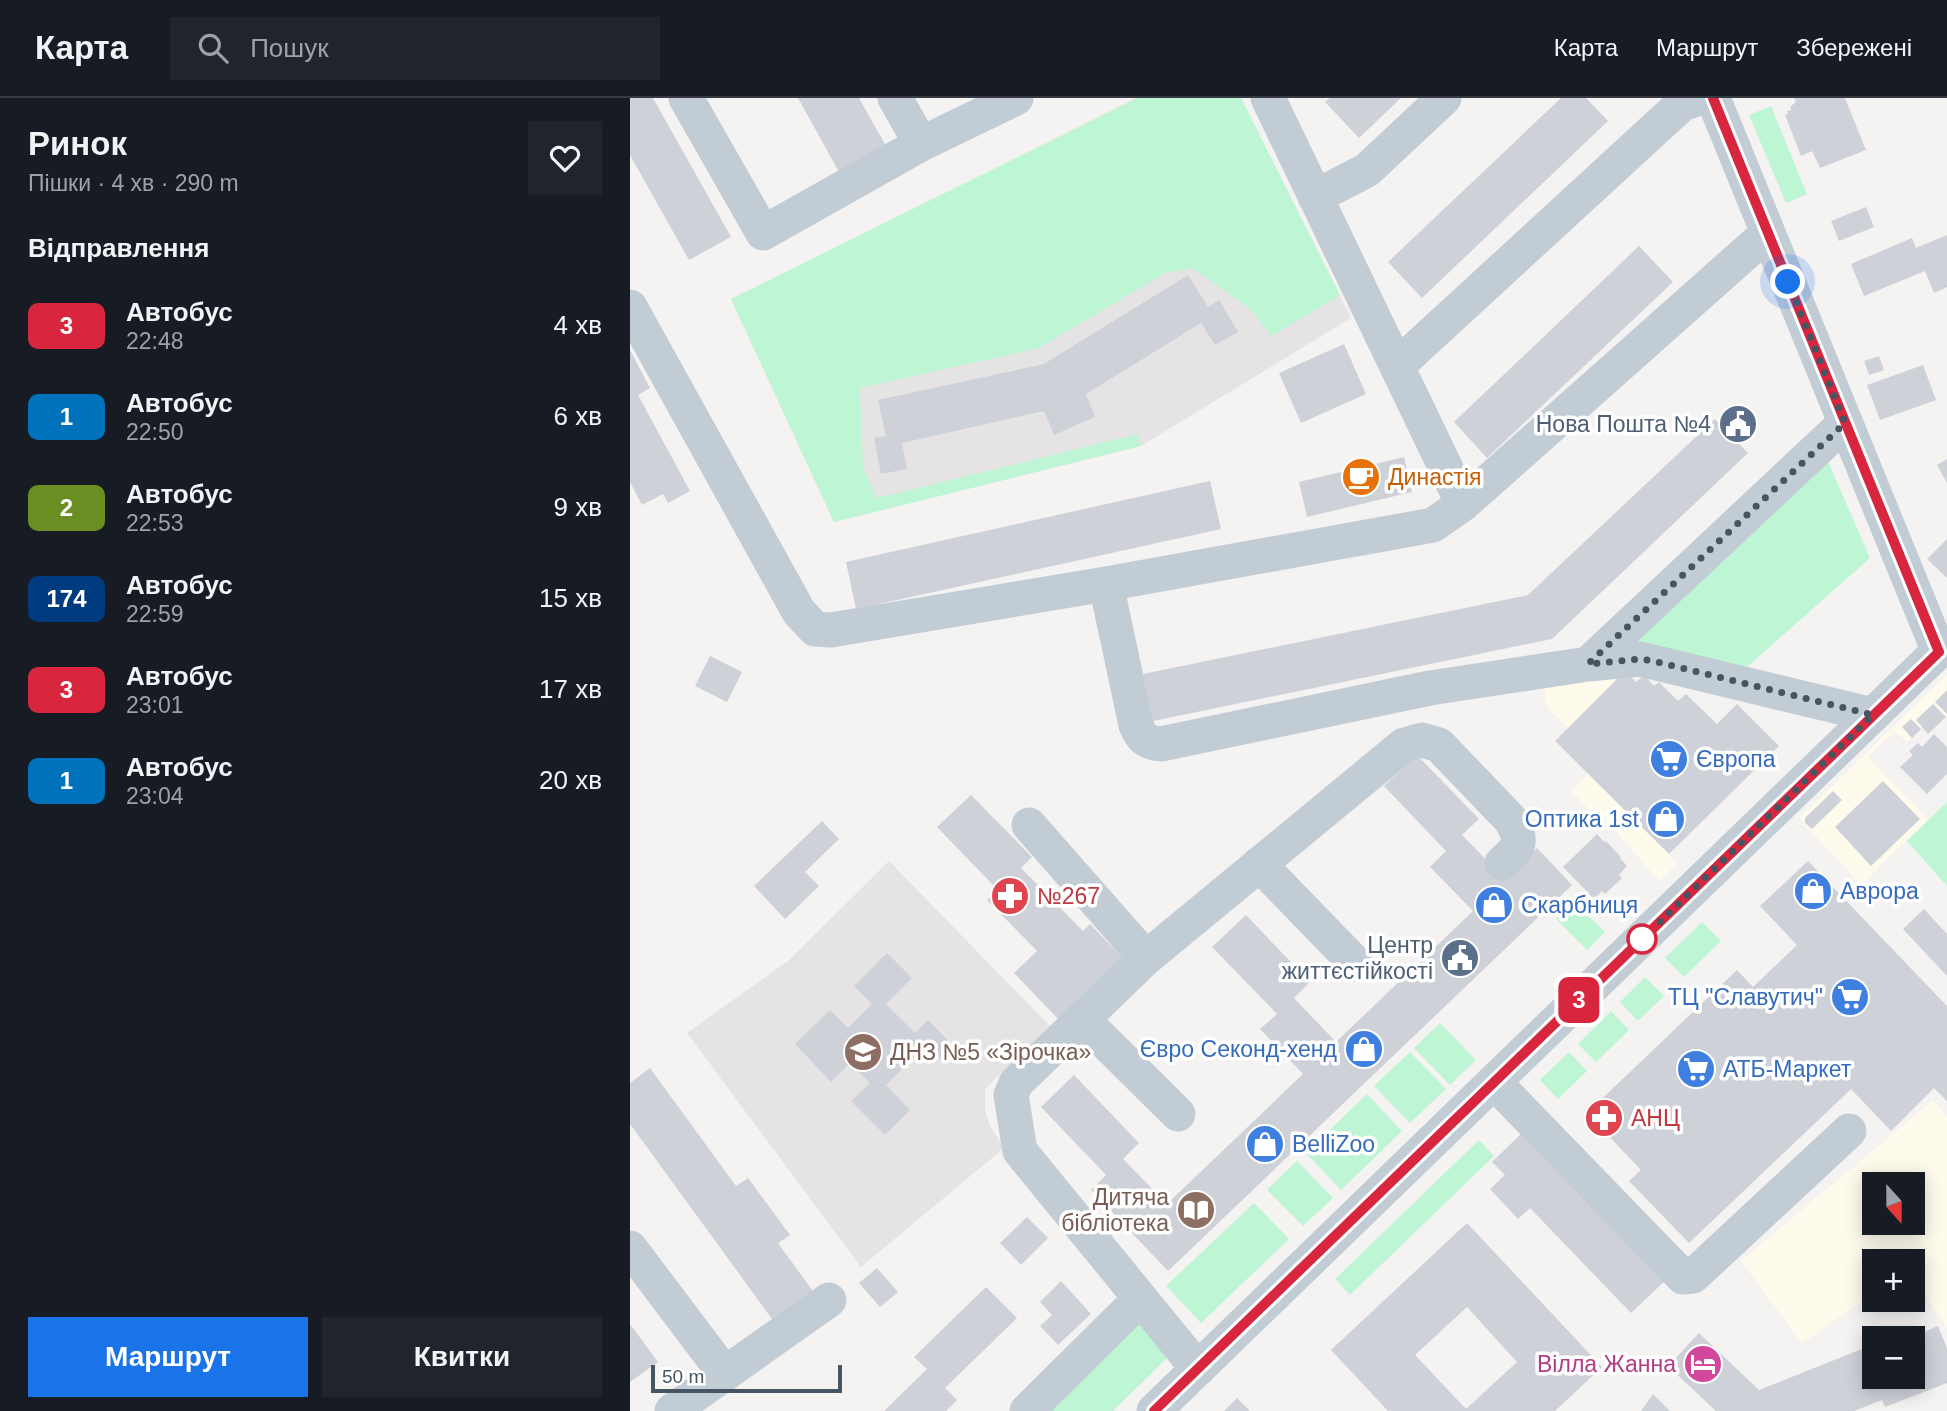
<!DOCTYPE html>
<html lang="uk">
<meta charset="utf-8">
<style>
body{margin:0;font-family:Helvetica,sans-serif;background:#20242c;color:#f1f3f6;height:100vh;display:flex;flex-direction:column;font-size:26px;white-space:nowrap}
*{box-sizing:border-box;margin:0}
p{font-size:23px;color:#9ea1a6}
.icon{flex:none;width:38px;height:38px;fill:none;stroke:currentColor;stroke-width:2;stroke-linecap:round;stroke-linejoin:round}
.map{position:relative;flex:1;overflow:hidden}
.drawer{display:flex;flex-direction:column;background:#171b24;width:630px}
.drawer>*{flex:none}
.badge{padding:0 14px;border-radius:10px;font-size:24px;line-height:46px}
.needle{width:46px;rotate:159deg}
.tools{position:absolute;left:1232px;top:1074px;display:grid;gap:14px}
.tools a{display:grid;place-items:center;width:63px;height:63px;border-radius:0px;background:#171b24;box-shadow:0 4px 18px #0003;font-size:35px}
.scale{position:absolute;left:21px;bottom:18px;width:191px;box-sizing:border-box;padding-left:7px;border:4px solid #475562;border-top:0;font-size:19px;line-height:24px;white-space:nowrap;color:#475562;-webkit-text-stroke:5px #fff;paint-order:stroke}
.you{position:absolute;width:35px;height:35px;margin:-18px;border:5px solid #fff;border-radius:50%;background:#1a73e8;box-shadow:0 0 0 10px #1a73e833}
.map>.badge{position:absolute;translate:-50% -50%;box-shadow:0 0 0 4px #fff}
h2{padding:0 28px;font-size:26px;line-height:63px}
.round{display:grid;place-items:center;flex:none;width:74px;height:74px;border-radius:0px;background:#20242c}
.headline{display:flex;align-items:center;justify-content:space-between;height:119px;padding:0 28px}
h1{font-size:33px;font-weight:700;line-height:52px}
.action{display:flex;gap:14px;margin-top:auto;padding:14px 28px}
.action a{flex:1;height:80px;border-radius:0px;background:#1a73e8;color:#fff;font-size:28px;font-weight:700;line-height:80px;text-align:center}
.action a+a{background:#20242c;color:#f1f3f6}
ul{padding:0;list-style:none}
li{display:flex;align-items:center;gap:21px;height:91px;padding:0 28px}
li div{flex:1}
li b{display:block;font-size:26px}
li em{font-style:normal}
li .badge{min-width:77px;font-weight:700;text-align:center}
header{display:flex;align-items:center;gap:42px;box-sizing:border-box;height:98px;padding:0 35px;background:#171b24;border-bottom:2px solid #363941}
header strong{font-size:33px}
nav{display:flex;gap:38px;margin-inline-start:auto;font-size:24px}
.search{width:490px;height:63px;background:#20242c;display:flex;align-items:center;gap:18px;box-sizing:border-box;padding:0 24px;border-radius:0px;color:#9ea1a6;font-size:26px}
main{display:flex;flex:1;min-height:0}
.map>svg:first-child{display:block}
.commercial{fill:#fefaec;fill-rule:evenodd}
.education{fill:#e6e3e4}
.green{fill:#bef5d5}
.building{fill:#ced1d8;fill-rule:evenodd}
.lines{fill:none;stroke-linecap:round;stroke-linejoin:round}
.minor{stroke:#c2ccd5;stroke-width:35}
.line-casing{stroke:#fff;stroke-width:16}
.line{stroke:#d7263d;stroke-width:10}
.walk{stroke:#475562;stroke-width:7;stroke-dasharray:0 12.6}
.stop-dot{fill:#fff;stroke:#d7263d;stroke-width:3.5}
.labels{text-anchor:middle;stroke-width:7;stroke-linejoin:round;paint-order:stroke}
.service-label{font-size:23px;fill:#4e5e75;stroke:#fff;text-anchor:end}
.food-label{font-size:23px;fill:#c56008;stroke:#fff;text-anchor:start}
.shop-label{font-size:23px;fill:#366cbe;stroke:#fff;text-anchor:start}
.health-label{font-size:23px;fill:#be3a42;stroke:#fff;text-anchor:start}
.education-label{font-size:23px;fill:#785e54;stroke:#fff;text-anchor:start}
.hotel-label{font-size:23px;fill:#b23c85;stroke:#fff;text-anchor:end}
</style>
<header>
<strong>Карта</strong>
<div class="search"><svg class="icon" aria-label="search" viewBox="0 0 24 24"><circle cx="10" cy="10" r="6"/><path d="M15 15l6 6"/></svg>Пошук</div>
<nav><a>Карта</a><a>Маршрут</a><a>Збережені</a></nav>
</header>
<main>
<section class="drawer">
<div class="headline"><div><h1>Ринок</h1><p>Пішки · 4 хв · 290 m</p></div><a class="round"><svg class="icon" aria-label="heart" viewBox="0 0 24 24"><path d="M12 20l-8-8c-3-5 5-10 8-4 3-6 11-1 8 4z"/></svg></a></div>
<h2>Відправлення</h2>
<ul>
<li><span class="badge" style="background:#d7263d;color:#fff">3</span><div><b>Автобус</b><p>22:48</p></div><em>4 хв</em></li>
<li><span class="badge" style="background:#0072bc;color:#fff">1</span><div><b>Автобус</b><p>22:50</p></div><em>6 хв</em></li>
<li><span class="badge" style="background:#6b8e23;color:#fff">2</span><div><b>Автобус</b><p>22:53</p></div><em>9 хв</em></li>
<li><span class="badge" style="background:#003b80;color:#fff">174</span><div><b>Автобус</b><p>22:59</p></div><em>15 хв</em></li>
<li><span class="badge" style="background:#d7263d;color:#fff">3</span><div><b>Автобус</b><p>23:01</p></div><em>17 хв</em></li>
<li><span class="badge" style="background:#0072bc;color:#fff">1</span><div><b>Автобус</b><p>23:04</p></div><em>20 хв</em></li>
</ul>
<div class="action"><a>Маршрут</a><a>Квитки</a></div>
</section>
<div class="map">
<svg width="1317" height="1313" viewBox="0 0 1317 1313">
<rect width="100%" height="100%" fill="#f5f2f2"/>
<path class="commercial" d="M976,570L987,581L995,573L1006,584L1014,577L1024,588L1029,584L1048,603L1056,596L1086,626L1107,606L1149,648L1039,756L1047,766L1029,783L972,717L968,721L941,693L958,675L925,643L938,630L920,613L916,603L912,581Z
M1317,577V618L1298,636L1292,629L1277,644L1265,633L1238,659L1298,722L1231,787L1169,720Z
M1303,1002L1317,1018V1230L1283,1181V1164H1244V1196L1172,1245L1111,1163ZM1244,1087H1283V1125H1244Z"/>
<path class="education" d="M507,0H611L721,220L511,348L204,424L101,201Z
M259,763L420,928L355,991V1012L360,1028L374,1050L231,1169L57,935L158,863Z"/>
<path class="green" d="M507,0H611L710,197L642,238L618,209L563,171L537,174L409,250L230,290L233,370L247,400L508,336L511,348L204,424L101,201Z
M1141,8L1177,96L1156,105L1119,17Z
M1197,361L1240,460L1117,569L1003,545Z
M1317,704V788L1277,743Z
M944,804L975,834L957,852L926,821Z
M1072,824L1091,843L1054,879L1035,860Z
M1015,879L1034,898L1008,923L990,904Z
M981,913L999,932L966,964L948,946Z
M810,925L846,962L820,987L784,950Z
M780,954L816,991L780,1025L744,988Z
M939,954L957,973L928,1001L910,982Z
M737,996L772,1033L711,1092L676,1055Z
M849,1042L864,1058L720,1197L705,1181Z
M667,1063L703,1100L673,1128L637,1092Z
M624,1105L659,1141L571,1225L536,1188Z
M506,1218L542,1255L483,1313H409Z"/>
<path class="building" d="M0,0H23L101,139L59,162L0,57Z
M168,0H229L256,48L209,74Z
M700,0H771L729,40L695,4Z
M931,0H956L978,23L792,200L758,164Z
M1164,0H1215L1236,52L1190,70L1182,53L1171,58L1155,17L1158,16L1157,13L1161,12L1160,9L1166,4Z
M1236,109L1244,129L1209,143L1201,123Z
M1317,137V189L1304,195L1295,173L1234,198L1221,166L1282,140L1286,150Z
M1009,148L1043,184L857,360L824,324Z
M558,177L578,209L589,202L608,234L585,247L571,225L456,296L465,319L424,337L414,313L272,345L277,371L251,376L244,340L256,338L248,302L414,266Z
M714,246L736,296L671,325L649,275Z
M0,252L20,290L8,297L60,393L38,405L33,396L12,407L0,384Z
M1249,258L1254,272L1239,277L1234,263Z
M1293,267L1306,302L1250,322L1237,287Z
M1085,321L1118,355L922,541L523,623L513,576L898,497Z
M774,359L782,394L677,419L669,384Z
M1317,361V385L1307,367Z
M580,383L591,431L226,511L216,464Z
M1317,441V480L1297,461Z
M80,558L112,574L97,604L65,588Z
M995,573L1006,584L1014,577L1024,588L1029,584L1048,603L1056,596L1087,626L1107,606L1149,648L1039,756L925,643Z
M1317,592V616L1305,604Z
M1303,606L1316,619L1298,636L1286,622Z
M1281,621L1291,631L1282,640L1272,629Z
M1304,636L1317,649V676L1297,696L1270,669L1283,657L1279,653L1288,645L1292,649Z
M787,657L849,721L832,737L875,781L907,750L942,787L538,1173L461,1092L476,1077L411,1009L444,977L509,1045L493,1061L537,1106L673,976L630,931L647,916L582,849L616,817L680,884L664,900L706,944L843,813L800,769L816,753L754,688Z
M1253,683L1290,721L1241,768L1205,729Z
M1203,693L1212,702L1182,731L1175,725V720Z
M341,697L402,759L391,770L453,833L460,826L494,861L430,923L384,875L407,853L357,802L368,792L307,729Z
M192,723L209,741L175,774L189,788L155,821L124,788Z
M967,736L974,744L976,743L991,759L990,760L997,768L989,777L992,780L975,796L972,793L964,801L933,769Z
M1178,763L1317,908V1003L1304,990L1261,1033L1221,991L1059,1145L999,1083L1011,1072L957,1015L1107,872L1123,889L1167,847L1130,808Z
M1294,811L1317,836V878L1273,831Z
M257,855L282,880L256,906L285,935L298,922L328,953L315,966L296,947L256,987L280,1012L255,1037L221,1003L240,985L220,965L201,984L165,946L200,912L218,930L242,906L224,888Z
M20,970L106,1088L118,1080L160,1137L148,1145L185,1196L145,1225L0,1026V985Z
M894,1033L1037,1181L1001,1215L900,1110L888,1121L860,1091L875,1077L862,1064Z
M397,1119L418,1140L391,1167L370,1145Z
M837,1125L972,1269L925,1313H758L701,1252ZM837,1209L887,1264L836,1311L785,1257Z
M247,1170L268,1194L250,1209L229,1185Z
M431,1183L461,1216L428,1247L410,1228L422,1217L410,1204Z
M356,1189L387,1220L315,1290L327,1302L316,1313H254L297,1271L284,1259Z
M0,1226L28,1264L0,1284Z
M1308,1228L1317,1250V1285L1255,1309L1252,1302L1224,1313H1086L1038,1268L1069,1235L1129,1292L1232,1251L1235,1257L1244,1253V1279H1283V1241H1276Z
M1023,1296L1040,1313H1011Z
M607,1300L620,1313H594Z"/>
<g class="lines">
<path class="minor" d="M56,0L133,135L291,46L386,0
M265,0L291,46
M1083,0L1309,554
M685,99L737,72L814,0
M0,209L169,514L185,531L201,532L476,486L803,427L833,406L638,0
M767,268L1052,6L1070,0
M833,406L1138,135
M476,486L506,627C511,640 517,645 531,646L800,590L958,566L1010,561L1243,617
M958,566L1215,325
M399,727L516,860
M629,766L726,866
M452,921L548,1016
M864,984L1053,1179L1063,1178L1219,1033
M0,1150L95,1276
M568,1271L390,1053L381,997L386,985L516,860L774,647L792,642L809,647L881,722C894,744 889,750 872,765
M42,1313L199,1202
M397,1313L510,1201
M524,1313L1317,545"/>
</g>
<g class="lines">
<defs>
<path id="line" d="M524,1313L1309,554L1083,0"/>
</defs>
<use href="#line" class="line-casing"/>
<use href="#line" class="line"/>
<path class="walk" d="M1012,841L1243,617L1023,563L1010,561L958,566L1215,325L1158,184"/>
</g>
<defs>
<symbol id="civic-disc" viewBox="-11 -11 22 22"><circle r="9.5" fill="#5c6f8a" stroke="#fff"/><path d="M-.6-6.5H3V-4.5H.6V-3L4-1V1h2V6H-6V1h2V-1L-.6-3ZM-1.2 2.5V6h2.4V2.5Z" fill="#fff"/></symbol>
<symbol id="cafe-disc" viewBox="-11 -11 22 22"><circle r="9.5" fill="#e8710a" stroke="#fff"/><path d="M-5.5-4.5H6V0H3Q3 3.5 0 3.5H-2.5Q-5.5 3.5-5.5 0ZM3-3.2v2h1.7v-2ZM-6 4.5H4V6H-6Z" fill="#fff"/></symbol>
<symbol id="supermarket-disc" viewBox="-11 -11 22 22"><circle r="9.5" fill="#3f7fe0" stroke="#fff"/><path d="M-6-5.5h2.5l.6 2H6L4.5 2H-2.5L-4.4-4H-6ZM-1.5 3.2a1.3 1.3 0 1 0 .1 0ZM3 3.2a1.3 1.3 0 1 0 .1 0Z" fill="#fff"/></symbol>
<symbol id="shop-disc" viewBox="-11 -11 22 22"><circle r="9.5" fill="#3f7fe0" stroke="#fff"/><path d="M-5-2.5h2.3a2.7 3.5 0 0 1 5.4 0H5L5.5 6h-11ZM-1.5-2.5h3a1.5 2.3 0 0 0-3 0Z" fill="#fff"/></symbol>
<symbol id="pharmacy-disc" viewBox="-11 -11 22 22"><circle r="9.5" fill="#e0444e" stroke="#fff"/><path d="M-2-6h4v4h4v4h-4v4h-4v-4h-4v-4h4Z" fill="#fff"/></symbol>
<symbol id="school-disc" viewBox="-11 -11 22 22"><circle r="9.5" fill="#8d6e63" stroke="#fff"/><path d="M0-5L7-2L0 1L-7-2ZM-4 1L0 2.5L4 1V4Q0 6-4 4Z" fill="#fff"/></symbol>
<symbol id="library-disc" viewBox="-11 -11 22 22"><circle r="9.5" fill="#8d6e63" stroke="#fff"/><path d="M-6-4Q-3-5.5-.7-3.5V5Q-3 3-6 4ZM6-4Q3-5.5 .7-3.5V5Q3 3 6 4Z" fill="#fff"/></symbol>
<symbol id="hotel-disc" viewBox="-11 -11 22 22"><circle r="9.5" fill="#d1479c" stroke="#fff"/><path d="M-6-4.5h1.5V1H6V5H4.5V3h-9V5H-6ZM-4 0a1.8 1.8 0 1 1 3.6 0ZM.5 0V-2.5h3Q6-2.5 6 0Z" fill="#fff"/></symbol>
</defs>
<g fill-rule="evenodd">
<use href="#civic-disc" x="1086" y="304" width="44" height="44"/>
<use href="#cafe-disc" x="709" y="357" width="44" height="44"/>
<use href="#supermarket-disc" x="1017" y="639" width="44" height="44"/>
<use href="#shop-disc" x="1014" y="699" width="44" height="44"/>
<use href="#shop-disc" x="1161" y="771" width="44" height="44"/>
<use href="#pharmacy-disc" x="358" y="776" width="44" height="44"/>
<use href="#shop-disc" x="842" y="785" width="44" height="44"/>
<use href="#civic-disc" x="808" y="838" width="44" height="44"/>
<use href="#supermarket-disc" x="1198" y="877" width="44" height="44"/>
<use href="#shop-disc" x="712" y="929" width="44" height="44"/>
<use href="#school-disc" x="211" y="932" width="44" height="44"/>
<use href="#supermarket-disc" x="1044" y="949" width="44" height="44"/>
<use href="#pharmacy-disc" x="952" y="998" width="44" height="44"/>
<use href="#shop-disc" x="613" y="1024" width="44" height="44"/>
<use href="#library-disc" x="544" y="1090" width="44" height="44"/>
<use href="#hotel-disc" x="1051" y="1244" width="44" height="44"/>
</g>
<circle class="stop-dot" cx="1012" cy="841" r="14"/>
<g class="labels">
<g class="service-label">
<text x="1081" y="334">Нова Пошта №4</text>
<text x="803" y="855">Центр<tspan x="803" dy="26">життєстійкості</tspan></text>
</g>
<g class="food-label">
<text x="758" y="387">Династія</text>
</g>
<g class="shop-label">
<text x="1066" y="669">Європа</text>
<text x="1009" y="729" text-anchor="end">Оптика 1st</text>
<text x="1210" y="801">Аврора</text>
<text x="891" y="815">Скарбниця</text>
<text x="1193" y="907" text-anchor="end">ТЦ "Славутич"</text>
<text x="707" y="959" text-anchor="end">Євро Секонд-хенд</text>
<text x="1093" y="979">АТБ-Маркет</text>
<text x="662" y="1054">BelliZoo</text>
</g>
<g class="health-label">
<text x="407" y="806">№267</text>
<text x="1001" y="1028">АНЦ</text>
</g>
<g class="education-label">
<text x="260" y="962">ДНЗ №5 «Зірочка»</text>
<text x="539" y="1107" text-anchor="end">Дитяча<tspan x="539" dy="26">бібліотека</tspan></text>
</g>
<g class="hotel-label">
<text x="1046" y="1274">Вілла Жанна</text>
</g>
</g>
</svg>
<div class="tools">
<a><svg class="needle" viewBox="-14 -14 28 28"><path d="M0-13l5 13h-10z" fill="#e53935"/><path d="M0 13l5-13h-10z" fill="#9ea1a6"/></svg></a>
<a>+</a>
<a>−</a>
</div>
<div class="scale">50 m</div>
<div class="you" style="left:1158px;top:184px"></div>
<b class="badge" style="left:949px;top:902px;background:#d7263d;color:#fff">3</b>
</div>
</main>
